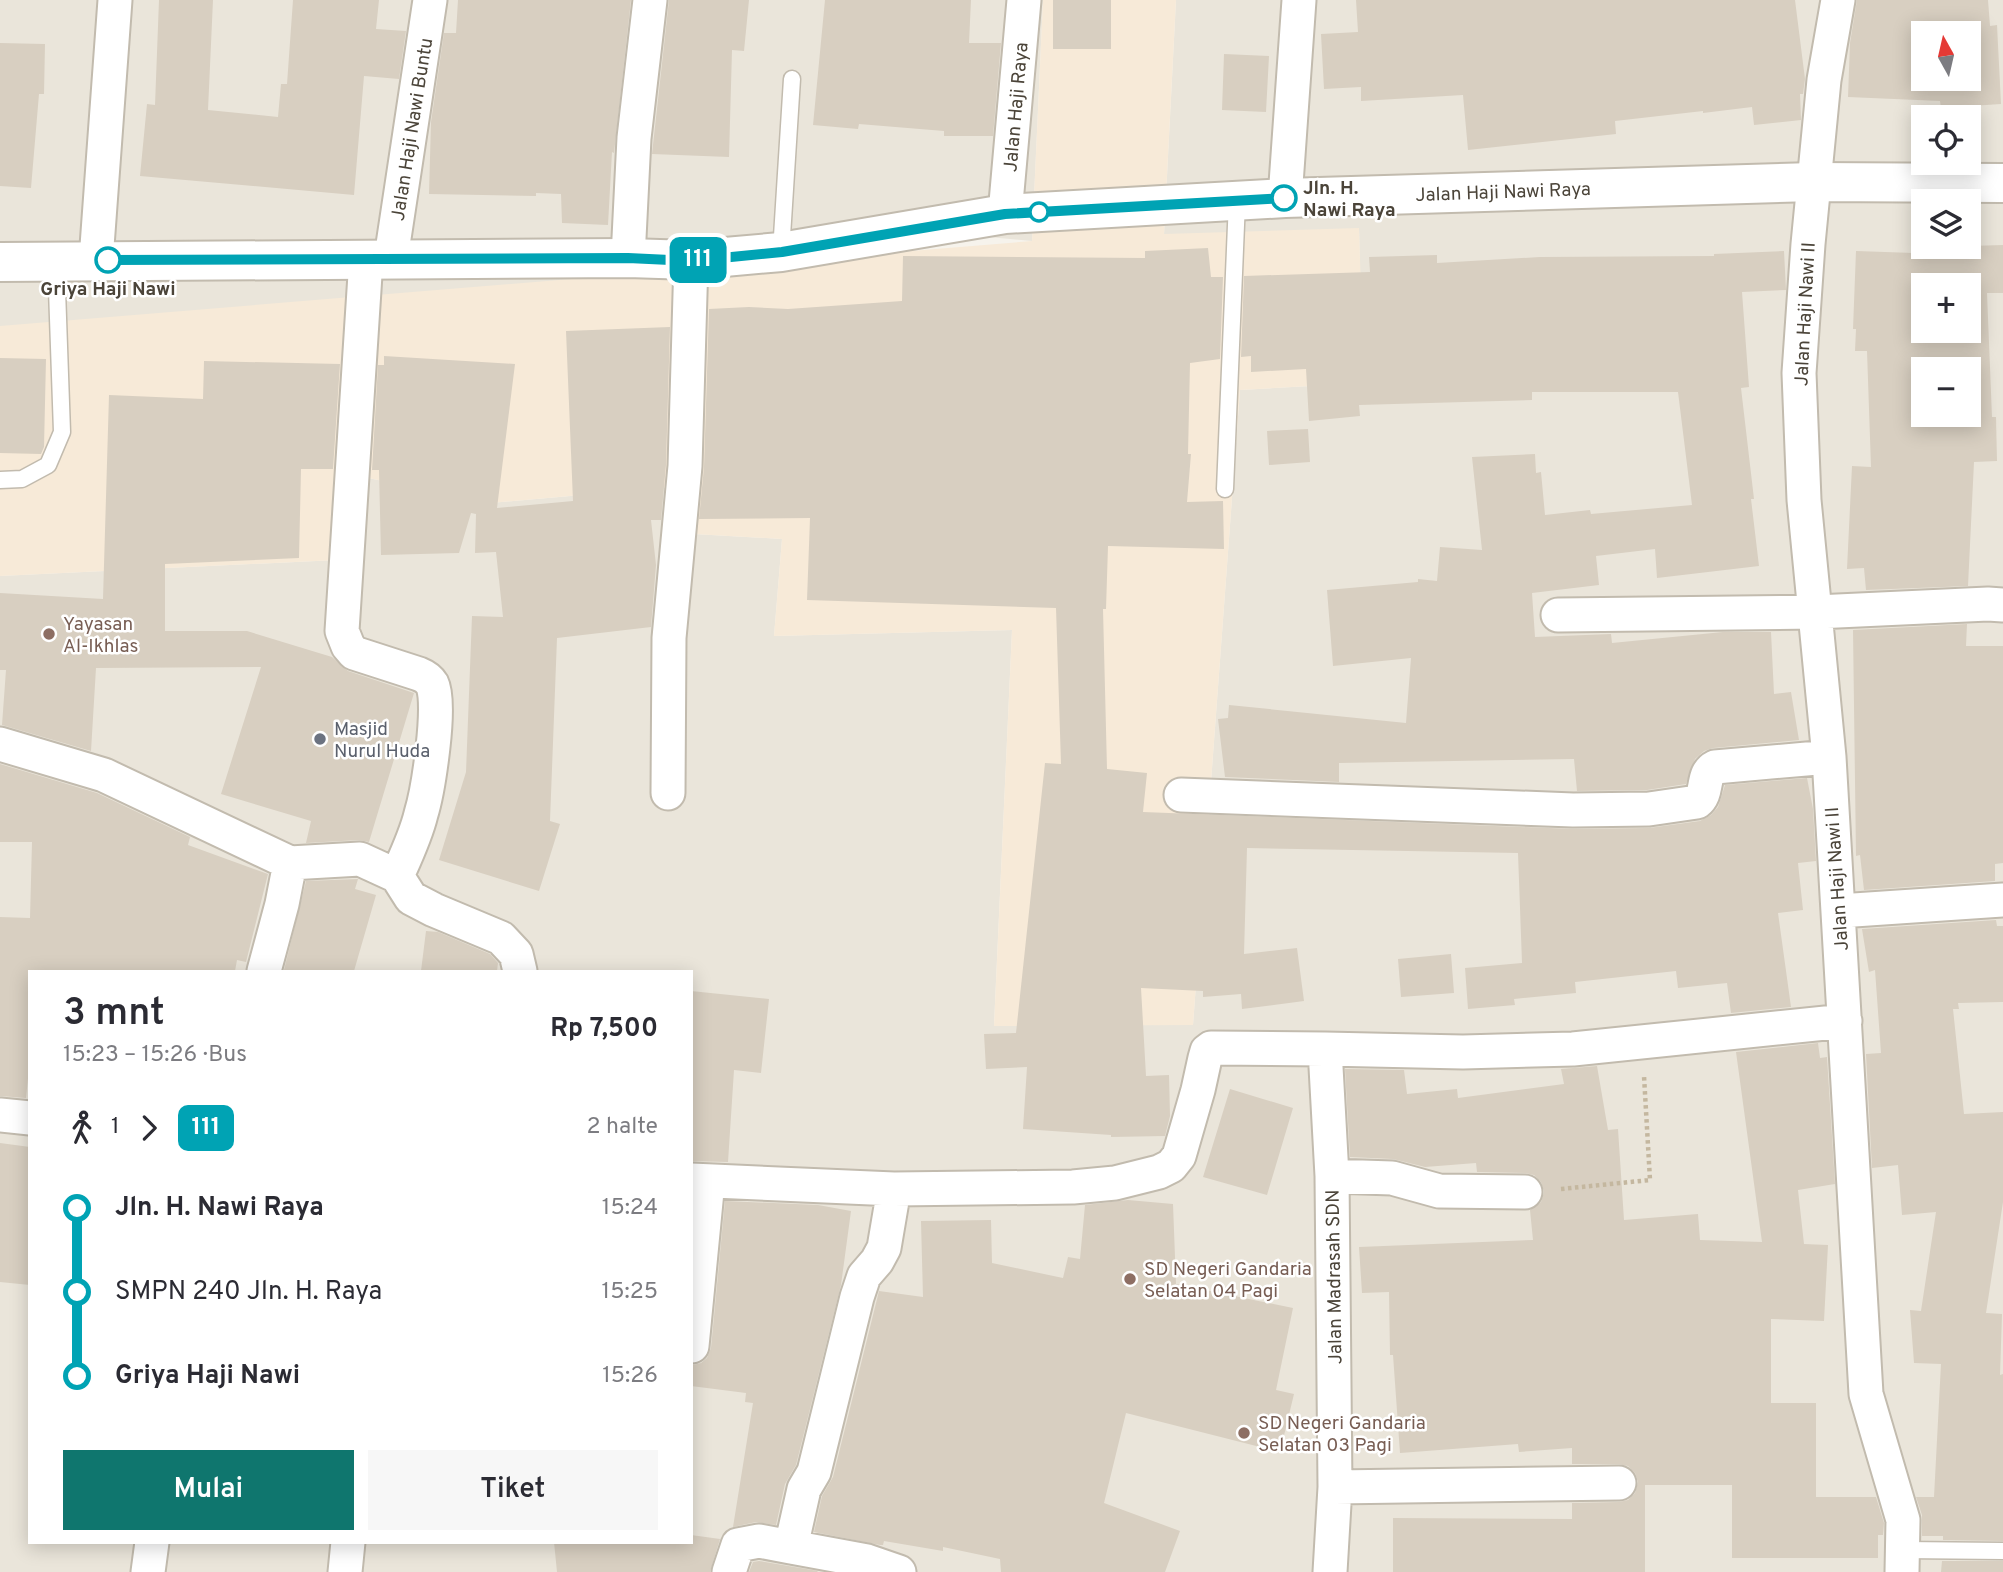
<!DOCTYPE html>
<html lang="id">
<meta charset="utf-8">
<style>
body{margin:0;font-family:Overpass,sans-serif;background:#f7f7f7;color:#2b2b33;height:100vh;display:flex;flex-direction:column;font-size:26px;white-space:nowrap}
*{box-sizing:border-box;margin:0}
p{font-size:23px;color:#7c7c81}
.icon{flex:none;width:38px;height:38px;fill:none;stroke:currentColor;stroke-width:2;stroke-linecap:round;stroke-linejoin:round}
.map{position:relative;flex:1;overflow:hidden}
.sheet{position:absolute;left:28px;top:970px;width:665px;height:574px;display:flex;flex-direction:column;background:#fff;border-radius:0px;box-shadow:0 4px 18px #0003}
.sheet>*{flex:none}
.badge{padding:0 14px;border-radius:10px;font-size:24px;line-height:46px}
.needle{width:46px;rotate:352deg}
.controls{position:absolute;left:1911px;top:21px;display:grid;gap:14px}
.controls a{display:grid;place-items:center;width:70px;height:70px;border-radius:0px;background:#fff;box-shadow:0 4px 18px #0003;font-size:35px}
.map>.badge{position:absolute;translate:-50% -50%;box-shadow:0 0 0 4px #fff}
.legs{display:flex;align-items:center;gap:10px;height:77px;padding:0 35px;font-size:23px}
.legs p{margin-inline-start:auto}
.head{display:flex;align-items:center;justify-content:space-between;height:119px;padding:0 35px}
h1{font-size:38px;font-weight:600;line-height:52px}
.button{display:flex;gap:14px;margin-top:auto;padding:14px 35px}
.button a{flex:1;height:80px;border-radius:0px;background:#0f766e;color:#fff;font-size:28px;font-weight:600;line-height:80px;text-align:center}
.button a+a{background:#f7f7f7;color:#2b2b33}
ul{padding:0 35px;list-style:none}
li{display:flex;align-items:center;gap:24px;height:84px;font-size:26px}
li i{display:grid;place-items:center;width:10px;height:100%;margin:0 9px;background:currentColor}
li i::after{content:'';width:18px;height:18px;margin:-9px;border:5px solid;border-radius:50%;background:#fff}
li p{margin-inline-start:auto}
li:first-child i{background:linear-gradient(#0000 50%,currentColor 0)}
li:last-child i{background:linear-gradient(currentColor 50%,#0000 0)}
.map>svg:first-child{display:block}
.residential{fill:#eae5da;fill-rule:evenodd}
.commercial{fill:#f7ead8}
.building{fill:#d8cfc1;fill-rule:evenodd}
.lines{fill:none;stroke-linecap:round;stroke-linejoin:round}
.service-casing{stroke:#c2bbae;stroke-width:19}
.minor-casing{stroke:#c2bbae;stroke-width:37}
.tertiary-casing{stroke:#c2bbae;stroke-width:42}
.path{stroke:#c4b79f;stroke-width:4.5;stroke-dasharray:3.5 3.5;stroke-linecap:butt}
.service{stroke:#fff;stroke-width:16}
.minor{stroke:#fff;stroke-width:33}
.tertiary{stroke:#fff;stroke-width:38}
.line-1-casing{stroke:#fff;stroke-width:16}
.line-1{stroke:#00a3b4;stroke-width:10}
.stop-1-dot{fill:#fff;stroke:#00a3b4;stroke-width:3.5}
.education-dot{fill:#8d6e63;stroke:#fff;stroke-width:2.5}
.worship-dot{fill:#6b7280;stroke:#fff;stroke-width:2.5}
.labels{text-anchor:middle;stroke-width:5;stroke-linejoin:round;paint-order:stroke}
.street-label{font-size:19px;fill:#4b4439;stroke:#fff}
.stop-label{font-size:19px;font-weight:bold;fill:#4b4439;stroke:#fff;text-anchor:start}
.education-label{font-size:19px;fill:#785e54;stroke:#fff;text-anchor:start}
.worship-label{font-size:19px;fill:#5b616d;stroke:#fff;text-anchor:start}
</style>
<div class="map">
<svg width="2003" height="1572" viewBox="0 0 2003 1572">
<rect width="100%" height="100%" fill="#f6f3ec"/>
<path class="residential" d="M0,0H1043L1032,241L957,234L701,295L0,330Z
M1176,0H2003V1572H0V576L337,560L339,472L490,503L673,487L676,533L782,539L774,636L1012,630L994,1025H1193L1240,390L1363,383L1359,229L1164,235ZM1923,33H1969V79H1923ZM1923,117H1969V163H1923ZM1923,201H1969V247H1923ZM1923,285H1969V331H1923ZM1923,369H1969V415H1923ZM30,971H691V1542H30Z"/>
<path class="commercial" d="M1043,0H1176L1164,234L1359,228L1364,383L1240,390L1193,1025L994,1026L1012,630L774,636L782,539L676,533L672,487L490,503L339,472L337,560L0,576V326L1032,241Z"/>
<path class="building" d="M159,0H213L208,110L278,117L281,84H287L293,0H379L376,29L406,31L399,79L364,76L354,195L140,176L147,104L155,105Z
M458,0H631L614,153L612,152L608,225L562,223L561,194L536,193V196L429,194L431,122L444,33H456Z
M669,0H749L744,51L732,50L729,157L652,154Z
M825,0H971L969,43H1001L993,136H944V131L859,124L858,129L813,125Z
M1053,0H1111V49H1053Z
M1356,0H1795L1805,79L1803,94H1800L1801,120L1754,125L1752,107L1703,113V111L1615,121L1616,134L1468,150L1463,95L1361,101V87L1324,89L1321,34L1358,32Z
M1857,0H1988L1990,26L1997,25L2001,104L1941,108L1940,101L1848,97L1850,43ZM1923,33H1969V79H1923Z
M0,43L45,44L44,94H39L31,188L0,186Z
M1224,54L1269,56L1266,112L1222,110Z
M1914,242H1923V247H1969V242L1970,246L2003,245V293H1987L1992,417H1996L1997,461L1974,462L1968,586L1866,590L1864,568L1847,569L1852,466L1871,467L1867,351H1855L1856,329H1853L1856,251L1914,253ZM1923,285H1969V331H1923ZM1923,369H1969V415H1923Z
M1208,248L1211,277H1223L1220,359L1190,363L1188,454H1191L1187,502L1223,501L1224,549L1108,546L1106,609H1103L1107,769L1147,773L1143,812L1573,829L1649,828L1700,821L1711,815L1718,807L1725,785L1807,778L1813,809L1816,861L1798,863L1803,910L1778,913L1791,1007L1731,1013L1727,983L1678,988L1676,971L1575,982L1576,993L1514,999L1515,1005L1468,1009L1465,968L1522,963L1518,853L1247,848L1244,954L1297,948L1304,1001L1242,1009L1241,994L1203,997V991L1141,988L1146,1076L1169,1075L1170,1116L1165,1136L1111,1137V1135L1023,1129L1027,1067L986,1069L984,1034L1016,1033L1045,763L1061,764L1056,608L807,600L810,518L699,519L704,467L709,309L749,307L788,309L902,301L903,256L1145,258V251Z
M1784,251L1786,290L1742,292L1749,387L1741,388L1754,499H1751L1759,566L1657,578L1655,549L1596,556L1599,585L1532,593L1535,637L1611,634L1612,643L1723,632H1771L1774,694L1791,692L1799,740L1713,748L1704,751L1695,759L1686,784L1647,790L1577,791L1574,759L1339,763V782L1225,777L1218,719L1228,718L1229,705L1406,723L1411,658L1333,666L1327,590L1418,582V579L1437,581L1440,547L1482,550L1472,457L1535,454L1536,473L1541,472L1545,515L1590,510L1591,514L1692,505L1678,392H1532V400L1359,405L1360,416L1309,421L1306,369L1251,372V356L1241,357L1244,276L1370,272L1369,257L1437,255V263L1540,257L1714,256V254Z
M670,327L666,465L661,520H651L656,565L651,627L557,638L550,821L560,824L539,891L439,860L466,772L472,616L503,617L496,552L475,553L476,514L471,513L459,553L381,555L379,470H372L378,365H384V356L515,364L497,508L573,501L566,331Z
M0,358L46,359L44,447L41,454L0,453Z
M204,361L340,364L333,469H301L299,558L165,564V631H247L332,657L348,671L414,693L369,842L359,840L306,843L311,821L221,794L261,667L96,668L91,751L2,725L6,670H0V593L103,599L109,395L203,399Z
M1308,429L1310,462L1269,465L1267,431Z
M1967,624L1966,646H2003V863L1995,864V881L1864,890L1860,855L1856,856L1853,630Z
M0,764L97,793L190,837L188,845L268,874L246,962L237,960L235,971H30V1059L26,1098L0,1096V917L30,918L32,842H0Z
M358,879L355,889L376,895L354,971L284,970L306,881Z
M1996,920L1997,926H2003V1002L1958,1003L1959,1009H1953L1964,1114L2003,1112V1202L1986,1313L2002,1314L2000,1375L2003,1374V1541L1943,1540V1536H1922V1515L1916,1497H1934L1941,1364L1914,1363L1910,1310L1921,1311L1936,1212L1902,1215L1898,1165L1872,1168L1866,1054L1881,1053L1875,970L1869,972L1862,929Z
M426,931L438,932L490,954L498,963L497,971H421Z
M1451,954L1454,993L1401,997L1398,959Z
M691,991L769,999L761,1073L734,1070L728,1162L691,1161Z
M1818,1043L1820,1058L1827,1057L1835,1184L1798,1190L1804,1244L1828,1245L1824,1321L1771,1319V1403H1816V1497H1876L1884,1523L1883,1535H1878V1558H1732V1485H1645V1572H1393V1518L1572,1519V1503L1619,1502L1628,1500L1635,1493L1638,1482L1635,1473L1628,1466L1619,1464H1572V1448L1519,1452L1518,1444L1400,1453L1393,1355H1390L1389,1292L1362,1293L1359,1247L1533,1240L1530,1210L1541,1202L1544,1192L1541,1182L1534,1175L1525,1173L1477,1172L1476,1163L1425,1167L1393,1159L1350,1157L1345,1069L1404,1070L1407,1094L1457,1089L1458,1098L1564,1084L1561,1069L1597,1066L1608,1130L1618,1129L1624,1220L1698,1214L1700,1240L1762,1242L1736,1052Z
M1230,1089L1293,1108L1267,1195L1203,1177Z
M0,1143L30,1147V1285L0,1282Z
M1128,1200L1173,1204L1176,1284L1293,1308L1276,1390L1294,1394L1280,1452L1126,1413L1104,1503L1180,1531L1165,1572H1001L1000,1559L943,1547V1551L884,1541L883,1545H880L814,1532L822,1496L833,1477L879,1291L923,1297L921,1221L991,1220L992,1263L1063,1278L1068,1257L1080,1259L1085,1205Z
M725,1201L818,1205L851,1211L841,1285L796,1465L785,1484L776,1525L756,1522L733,1527L753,1403L745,1402L746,1393L691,1386L693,1365L701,1363L707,1358L711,1348Z
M691,1535L720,1539L710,1572H557L554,1542H691Z
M759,1561L818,1571L817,1572H749L753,1562Z
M1942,1561H2003V1572H1941Z"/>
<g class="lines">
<defs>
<path id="service" d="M781,252L792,79
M0,480L22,479L48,465L62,432L56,261
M1225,489L1237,201
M1903,1550L2003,1551"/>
<path id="minor" d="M1838,0L1824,80L1808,244L1799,373L1804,500L1829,757L1866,1394L1903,1520L1902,1572
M1285,198L1299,0
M1005,214L1024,0
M391,258L430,0
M628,258L634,138L650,0
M366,259L342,631L348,646L354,653L419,674C424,676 429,679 432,684C442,704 428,791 421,814C416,835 406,856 397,876
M96,260L115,0
M1558,615L1816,612L1988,604L2003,605
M0,744L104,775L290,863
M668,793L669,638L685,466L691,260
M1181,795L1573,810L1649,809L1697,802C1709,793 1701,774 1715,767L1829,757
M1839,911L2003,900
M264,971L282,904L290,863L360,859L397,876L411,898L434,910L501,938L516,954L520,971
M0,1115L30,1118
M1332,1176L1392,1178L1439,1191L1525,1192
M691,1180L894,1189L1073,1187L1115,1183L1159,1172L1171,1166L1179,1156L1198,1090L1205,1058L1207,1051L1211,1048L1325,1049
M894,1189L884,1248L877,1261L864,1276L857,1297L814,1472L804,1489L791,1547L867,1561L899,1572
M692,1346L708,1181
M1335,1487L1619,1483
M148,1572L152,1542
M345,1572L348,1542
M729,1572L738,1545L759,1541L791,1547
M1330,1572L1335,1487L1332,1176L1325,1049L1463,1052L1573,1049L1845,1021"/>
<path id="tertiary" d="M0,262L628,258L691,260L781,252L1005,214L1285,198L1813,182L2003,183"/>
</defs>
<use href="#service" class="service-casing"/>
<use href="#minor" class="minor-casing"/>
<use href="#tertiary" class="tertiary-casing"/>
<path class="path" d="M1561,1189L1650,1180L1644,1076"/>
<use href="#service" class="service"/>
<use href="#minor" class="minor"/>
<use href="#tertiary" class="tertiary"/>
</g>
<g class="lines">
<defs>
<path id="line-1" d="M108,260L628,258L691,261L782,252L1005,214L1284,198"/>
</defs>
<use href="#line-1" class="line-1-casing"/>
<use href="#line-1" class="line-1"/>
</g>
<g class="stop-1-dot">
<circle cx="1284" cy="198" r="12"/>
<circle cx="1039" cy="212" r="9"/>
<circle cx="108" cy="260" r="12"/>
</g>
<g class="education-dot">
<circle cx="49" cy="634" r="7"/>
<circle cx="1130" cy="1279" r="7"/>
<circle cx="1244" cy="1433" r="7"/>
</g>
<circle class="worship-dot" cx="320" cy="739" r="7"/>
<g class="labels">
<g class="street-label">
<text transform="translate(1015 107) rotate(-85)" y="7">Jalan Haji Raya</text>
<text transform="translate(411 129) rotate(-81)" y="7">Jalan Haji Nawi Buntu</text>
<text transform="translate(1503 191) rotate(-2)" y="7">Jalan Haji Nawi Raya</text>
<text transform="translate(1804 314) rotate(-87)" y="7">Jalan Haji Nawi II</text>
<text transform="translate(1836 879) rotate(-94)" y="7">Jalan Haji Nawi II</text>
<text transform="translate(1333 1277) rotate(-91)" y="7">Jalan Madrasah SDN</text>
</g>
<g class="stop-label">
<text x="1303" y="194">Jln. H.<tspan x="1303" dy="22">Nawi Raya</tspan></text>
<text x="108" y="295" text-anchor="middle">Griya Haji Nawi</text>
</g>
<g class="education-label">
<text x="63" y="630">Yayasan<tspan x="63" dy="22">Al-Ikhlas</tspan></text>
<text x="1144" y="1275">SD Negeri Gandaria<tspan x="1144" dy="22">Selatan 04 Pagi</tspan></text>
<text x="1258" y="1429">SD Negeri Gandaria<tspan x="1258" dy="22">Selatan 03 Pagi</tspan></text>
</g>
<g class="worship-label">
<text x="334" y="735">Masjid<tspan x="334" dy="22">Nurul Huda</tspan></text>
</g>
</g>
</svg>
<div class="controls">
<a><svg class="needle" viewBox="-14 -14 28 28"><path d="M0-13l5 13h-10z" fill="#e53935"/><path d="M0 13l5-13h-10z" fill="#7c7c81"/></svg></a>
<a><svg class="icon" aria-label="locate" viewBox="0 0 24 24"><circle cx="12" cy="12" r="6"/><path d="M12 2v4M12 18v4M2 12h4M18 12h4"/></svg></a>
<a><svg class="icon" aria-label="layers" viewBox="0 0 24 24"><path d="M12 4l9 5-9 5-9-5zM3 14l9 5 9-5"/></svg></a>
<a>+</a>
<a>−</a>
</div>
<b class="badge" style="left:698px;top:260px;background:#00a3b4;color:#fff">111</b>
<section class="sheet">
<div class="head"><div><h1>3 mnt</h1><p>15:23 – 15:26 · Bus</p></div><b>Rp 7,500</b></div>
<div class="legs"><svg class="icon" aria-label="walk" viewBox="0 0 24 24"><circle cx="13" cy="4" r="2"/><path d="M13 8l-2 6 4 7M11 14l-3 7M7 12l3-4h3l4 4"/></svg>1<svg class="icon" aria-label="forward" viewBox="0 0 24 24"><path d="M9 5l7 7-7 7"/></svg><b class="badge" style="background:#00a3b4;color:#fff">111</b><p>2 halte</p></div>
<ul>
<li><i style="color:#00a3b4"></i><b>Jln. H. Nawi Raya</b><p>15:24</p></li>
<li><i style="color:#00a3b4"></i><span>SMPN 240 Jln. H. Raya</span><p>15:25</p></li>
<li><i style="color:#00a3b4"></i><b>Griya Haji Nawi</b><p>15:26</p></li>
</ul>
<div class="button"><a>Mulai</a><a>Tiket</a></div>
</section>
</div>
